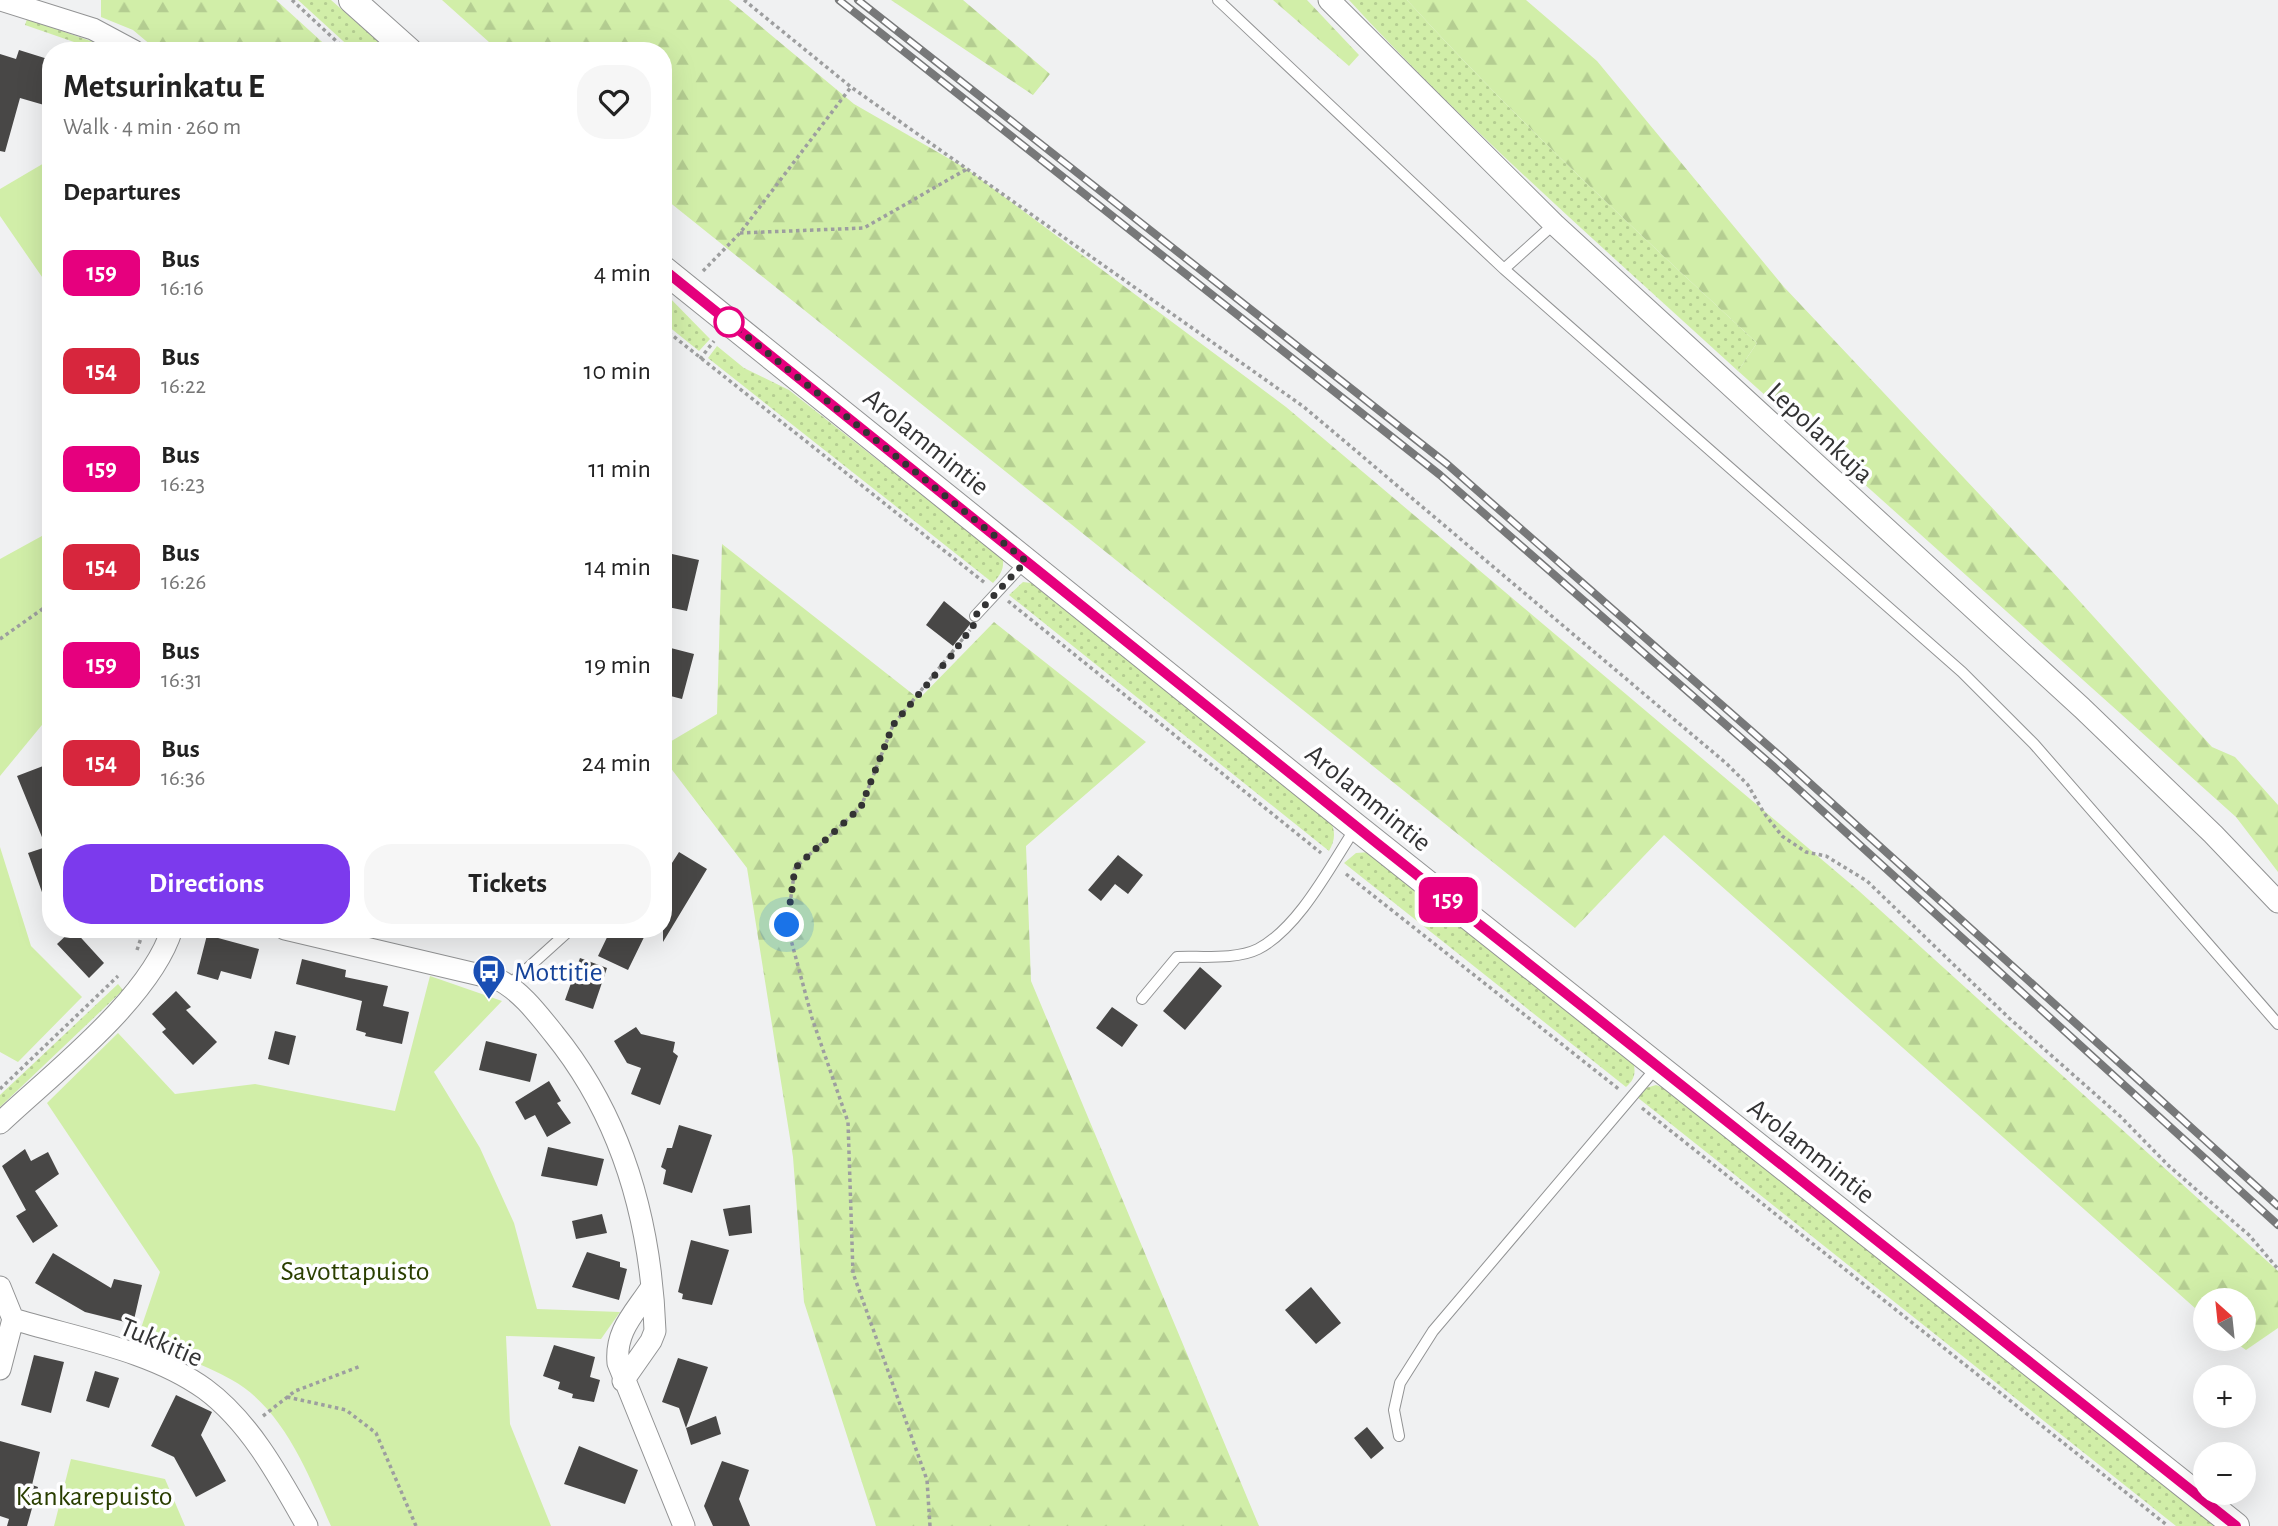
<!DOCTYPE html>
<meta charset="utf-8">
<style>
body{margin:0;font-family:"Alegreya Sans",sans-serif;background:#f6f6f6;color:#222;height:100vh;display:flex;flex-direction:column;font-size:26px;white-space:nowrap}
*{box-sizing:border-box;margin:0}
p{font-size:23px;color:#767676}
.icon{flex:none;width:38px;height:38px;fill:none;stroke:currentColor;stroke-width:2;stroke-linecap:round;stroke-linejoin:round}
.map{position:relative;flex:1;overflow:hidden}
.sheet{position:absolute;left:42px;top:42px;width:630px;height:896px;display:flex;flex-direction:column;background:#fff;border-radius:28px;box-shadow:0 7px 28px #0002}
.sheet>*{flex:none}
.badge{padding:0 14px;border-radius:10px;font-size:24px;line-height:46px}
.needle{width:46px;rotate:333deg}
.fabs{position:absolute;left:2193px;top:1288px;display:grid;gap:14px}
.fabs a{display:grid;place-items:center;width:63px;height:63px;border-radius:50%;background:#fff;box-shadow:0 7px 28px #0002;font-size:35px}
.you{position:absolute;width:35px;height:35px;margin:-18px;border:5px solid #fff;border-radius:50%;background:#1a73e8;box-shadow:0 0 0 10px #1a73e833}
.map>.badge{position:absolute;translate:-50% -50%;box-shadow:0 0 0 4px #fff}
h2{padding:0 21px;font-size:26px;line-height:63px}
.round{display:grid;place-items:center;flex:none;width:74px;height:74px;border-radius:28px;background:#f6f6f6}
.overview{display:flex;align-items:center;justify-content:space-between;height:119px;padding:0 21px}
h1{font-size:33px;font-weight:600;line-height:52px}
.cta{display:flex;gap:14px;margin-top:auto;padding:14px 21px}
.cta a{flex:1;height:80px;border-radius:28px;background:#7c3aed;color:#fff;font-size:28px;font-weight:600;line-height:80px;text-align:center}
.cta a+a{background:#f6f6f6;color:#222}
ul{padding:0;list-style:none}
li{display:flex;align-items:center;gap:21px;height:98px;padding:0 21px}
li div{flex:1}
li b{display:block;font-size:26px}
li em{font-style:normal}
li .badge{min-width:77px;font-weight:700;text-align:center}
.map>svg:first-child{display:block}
.grass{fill:url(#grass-dots)}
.forest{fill:url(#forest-firs)}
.green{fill:#d1eea8}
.building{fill:#484746}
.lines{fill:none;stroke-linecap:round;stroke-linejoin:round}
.service-casing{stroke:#929394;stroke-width:12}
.minor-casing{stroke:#929394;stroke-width:23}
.tertiary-casing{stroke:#929394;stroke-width:28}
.path{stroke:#9d9e9f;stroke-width:3.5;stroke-dasharray:3.5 3.5;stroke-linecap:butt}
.service{stroke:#fff;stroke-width:10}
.minor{stroke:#fff;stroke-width:21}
.tertiary{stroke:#fff;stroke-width:26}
.rail-casing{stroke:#777879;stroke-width:8}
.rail{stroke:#fefeff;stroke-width:5;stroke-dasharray:16;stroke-linecap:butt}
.line-casing{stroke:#fff;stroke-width:16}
.line{stroke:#e6007e;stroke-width:10}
.walk{stroke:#333334;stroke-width:7;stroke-dasharray:0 12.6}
.stop-dot{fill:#fff;stroke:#e6007e;stroke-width:3.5}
.labels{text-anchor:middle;stroke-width:7;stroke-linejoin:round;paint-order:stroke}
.street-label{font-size:28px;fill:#333334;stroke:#fefeff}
.transit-label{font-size:28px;fill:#164399;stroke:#fefeff;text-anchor:start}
.park-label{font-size:28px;fill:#2a3e00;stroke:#fefeff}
</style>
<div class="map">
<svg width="2278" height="1526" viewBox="0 0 2278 1526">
<defs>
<pattern id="grass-dots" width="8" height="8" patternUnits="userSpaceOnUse" patternTransform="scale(1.75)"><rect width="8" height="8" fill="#d1eea8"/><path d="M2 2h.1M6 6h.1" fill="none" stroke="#b4cd91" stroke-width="1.8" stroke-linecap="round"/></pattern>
<pattern id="forest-firs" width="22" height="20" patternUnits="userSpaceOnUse" patternTransform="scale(1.75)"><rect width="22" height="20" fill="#d1eea8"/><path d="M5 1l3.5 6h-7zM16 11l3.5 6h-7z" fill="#b4cd91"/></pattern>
</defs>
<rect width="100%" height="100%" fill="#f0f1f2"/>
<path class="grass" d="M298,0H331L389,51H354Z
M1349,0H1407C1517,121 1637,232 1757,343L1738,371C1606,250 1470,132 1349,0Z
M27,19L108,47L117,51H100L25,25Z
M663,291L710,339L699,351L663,322Z
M717,346L744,368L789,390L1003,559C1004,570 1000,575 993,583L708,358Z
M1023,582L1031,583L1330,820C1336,832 1335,840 1329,851L1009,595Z
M1370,852L1633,1060C1636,1073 1635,1079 1626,1087L1344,863L1356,853Z
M118,984L123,990L0,1107V1095Z
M1656,1085L1667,1089L2217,1526H2176L1637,1097L1646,1088Z"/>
<path class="forest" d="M101,0H276L332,51H158L133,30L101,17Z
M442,0H729L854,104L967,169L1286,407L1859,891L2278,1271V1328L2246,1350L2230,1339H2244V1300H2205V1317L1664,835L1575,928L663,197V51H499Z
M891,0H963L1050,74L1033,95Z
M1273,0H1307L1359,55L1349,66Z
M1407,0H1526L1597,61L1784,287L2063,583L2212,747L2235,757L2278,805V872L2236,817L1738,371L1757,343C1637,232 1517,121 1407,0Z
M722,544L919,699L994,622L1146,742L1026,846L1031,981L1259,1526H876L804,1302L793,1157L747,868L663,758V746L717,714Z"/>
<path class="green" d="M51,159V290L0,216V189Z
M51,531V714L0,776V559Z
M0,847L31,946L82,997L18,1062L0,1052Z
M430,976L502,1001L434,1072L480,1148L514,1223L537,1309L620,1312L601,1339L506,1336L510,1424L551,1526H331C309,1475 283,1408 232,1380C203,1363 168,1353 137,1340L160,1272L47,1103L118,1033L175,1094L255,1084L395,1111Z
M71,1459L165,1479L185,1526H54Z"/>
<path class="building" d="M19,50L51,60V107L20,98L5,152L0,151V54L16,59Z
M663,552L699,560L687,611L663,606Z
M944,601L971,623L953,646L926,625Z
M663,646L694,654L682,699L663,694Z
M51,763V909H48L28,853L46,847L17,776Z
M679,852L707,869L663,942V877Z
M1118,855L1143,875L1128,894L1115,884L1101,901L1088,890Z
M73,929L104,963L89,978L57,944Z
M611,929H648L628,970L598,956Z
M207,935L259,949L251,979L221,971L218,980L197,974Z
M580,958L607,968L593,1009L565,1000Z
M302,959L346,970L345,977L388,986L383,1006L409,1012L402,1044L365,1036L366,1033L356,1030L362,1001L296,984Z
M1200,967L1222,986L1185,1030L1163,1011Z
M176,991L191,1007L186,1010L217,1042L193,1065L162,1032L166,1029L152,1014Z
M1112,1007L1138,1025L1122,1047L1096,1028Z
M636,1027L641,1034L675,1042L673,1052L678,1056L660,1105L631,1094L641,1068L627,1063L614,1041Z
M275,1031L296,1036L289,1065L268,1059Z
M486,1041L537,1054L530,1082L479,1070Z
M549,1081L561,1101L557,1103L571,1123L547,1137L535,1115L525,1120L515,1102Z
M679,1125L712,1135L692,1193L663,1184L666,1170L661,1167L667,1148H672Z
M548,1147L604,1159L597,1186L541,1176Z
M25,1149L31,1161L48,1152L59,1174L35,1191L58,1226L33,1243L16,1216L26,1210L2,1166Z
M750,1205L752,1233L729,1236L723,1209Z
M602,1214L607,1233L576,1239L572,1221Z
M691,1240L729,1250L712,1305L682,1299L683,1294L678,1292Z
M587,1252L620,1262V1267L627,1269L619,1300L572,1287Z
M53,1253L111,1288L114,1279L142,1285L133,1324L85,1312L35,1283Z
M1311,1287L1341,1323L1316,1344L1285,1310Z
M554,1345L595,1357L590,1377L600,1380L594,1402L572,1398L573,1394L558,1389L560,1382L543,1376Z
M34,1355L64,1362L51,1413L21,1405Z
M678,1358L708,1367L686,1428L679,1408L662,1402Z
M95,1371L119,1378L109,1408L86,1401Z
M176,1395L212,1412L201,1435L226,1481L196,1497L174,1457L151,1446Z
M716,1416L721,1434L691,1445L686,1428Z
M1367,1427L1384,1448L1371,1459L1354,1438Z
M0,1441L40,1452L32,1485L38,1487L27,1526H7L9,1519L0,1516Z
M579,1446L638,1470L625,1504L564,1484Z
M722,1461L749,1470L739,1499L750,1526H713L704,1506Z"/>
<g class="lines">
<defs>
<path id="service" d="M1218,0L1504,269L1962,672L2034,744L2278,1024
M1504,269L1554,224
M975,616L1026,561
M509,985L571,929
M1142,999L1177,957C1201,956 1236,960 1258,949C1299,928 1331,865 1356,827
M1399,1436L1394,1410L1400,1383L1433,1331L1657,1067"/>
<path id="minor" d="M1,0L93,29L134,51
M1329,0L1554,224L2082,708L2213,834L2278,902
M285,929L497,979C520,990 538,1014 554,1034C623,1119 651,1222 655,1331L651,1341L623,1381
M0,1123C53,1073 151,998 172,929
M0,1287L13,1319L0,1369
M651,1288C634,1314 615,1331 618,1363L684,1526
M13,1319C75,1338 151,1350 205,1389C250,1422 280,1478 307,1526"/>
<path id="tertiary" d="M352,0L409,51
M663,269L1356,827L2236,1526"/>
</defs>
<use href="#service" class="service-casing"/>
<use href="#minor" class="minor-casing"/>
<use href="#tertiary" class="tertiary-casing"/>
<path class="path" d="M292,0L347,51
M744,0L851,87L1304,407L1727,764L1748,785L1764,813L1782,836L1806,852L1826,856L1867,881L2009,1018L2121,1117L2170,1167L2249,1235L2278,1269
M740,233L864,228L967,169
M703,271L740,233L851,87
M663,328L985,583
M700,359L714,341
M1008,601L1321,853
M0,639L51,603
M1346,874L1620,1090
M137,950L144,929
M0,1089L118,976
M1642,1108L2168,1526
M287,1397L346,1410L376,1433L416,1526
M263,1416L295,1391L361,1366
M930,1526L927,1480L853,1273L848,1122L812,1018L787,925L795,868L861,807L893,725L970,630"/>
<use href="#service" class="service"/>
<use href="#minor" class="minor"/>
<use href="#tertiary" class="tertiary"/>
<defs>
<path id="rail" d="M839,0L1440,475L1773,766L2278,1225
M858,0L1447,464L1781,757L2278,1206"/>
</defs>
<use href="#rail" class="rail-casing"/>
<use href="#rail" class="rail"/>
</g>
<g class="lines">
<defs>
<path id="line" d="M663,269L1378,844L2236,1526"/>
</defs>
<use href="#line" class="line-casing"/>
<use href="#line" class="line"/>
<path class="walk" d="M729,322L1026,561L975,616V623L951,656L893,725L861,807L795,868L787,925"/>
</g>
<defs>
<symbol id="bus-pin" viewBox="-11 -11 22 30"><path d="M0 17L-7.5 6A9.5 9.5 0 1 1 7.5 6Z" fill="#1a4fb4" stroke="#fefeff"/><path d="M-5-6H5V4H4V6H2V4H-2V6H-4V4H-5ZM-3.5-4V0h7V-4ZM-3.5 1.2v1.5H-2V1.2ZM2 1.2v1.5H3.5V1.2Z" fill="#fff"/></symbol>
</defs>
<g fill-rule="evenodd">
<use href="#bus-pin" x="470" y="952" width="38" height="52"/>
</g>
<circle class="stop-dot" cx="729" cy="322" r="14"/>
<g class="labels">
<g class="street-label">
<text transform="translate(1821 432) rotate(43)" y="10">Lepolankuja</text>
<text transform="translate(927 441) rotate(39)" y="10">Arolammintie</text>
<text transform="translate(1369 797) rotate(39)" y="10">Arolammintie</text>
<text transform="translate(1812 1150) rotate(38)" y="10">Arolammintie</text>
<text transform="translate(162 1341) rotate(23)" y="10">Tukkitie</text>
</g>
<g class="transit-label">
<text x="514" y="981">Mottitie</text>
</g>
<g class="park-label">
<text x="355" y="1280">Savottapuisto</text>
<text x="94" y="1505">Kankarepuisto</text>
</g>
</g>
</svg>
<div class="fabs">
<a><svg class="needle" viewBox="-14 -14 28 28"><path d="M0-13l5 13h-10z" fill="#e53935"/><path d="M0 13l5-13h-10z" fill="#767676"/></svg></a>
<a>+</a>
<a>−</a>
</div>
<div class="you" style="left:787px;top:925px"></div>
<b class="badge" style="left:1448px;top:900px;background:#e6007e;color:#fff">159</b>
<section class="sheet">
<div class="overview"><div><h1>Metsurinkatu E</h1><p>Walk · 4 min · 260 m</p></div><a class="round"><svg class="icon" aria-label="heart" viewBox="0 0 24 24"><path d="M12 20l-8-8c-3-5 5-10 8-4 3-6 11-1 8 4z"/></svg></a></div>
<h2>Departures</h2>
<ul>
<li><span class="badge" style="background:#e6007e;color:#fff">159</span><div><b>Bus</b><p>16:16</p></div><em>4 min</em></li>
<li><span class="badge" style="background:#d7263d;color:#fff">154</span><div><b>Bus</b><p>16:22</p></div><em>10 min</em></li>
<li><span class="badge" style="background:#e6007e;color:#fff">159</span><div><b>Bus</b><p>16:23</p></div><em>11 min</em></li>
<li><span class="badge" style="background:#d7263d;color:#fff">154</span><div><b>Bus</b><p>16:26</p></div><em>14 min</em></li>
<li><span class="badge" style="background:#e6007e;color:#fff">159</span><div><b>Bus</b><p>16:31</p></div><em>19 min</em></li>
<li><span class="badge" style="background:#d7263d;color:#fff">154</span><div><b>Bus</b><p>16:36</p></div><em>24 min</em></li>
</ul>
<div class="cta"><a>Directions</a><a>Tickets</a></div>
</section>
</div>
